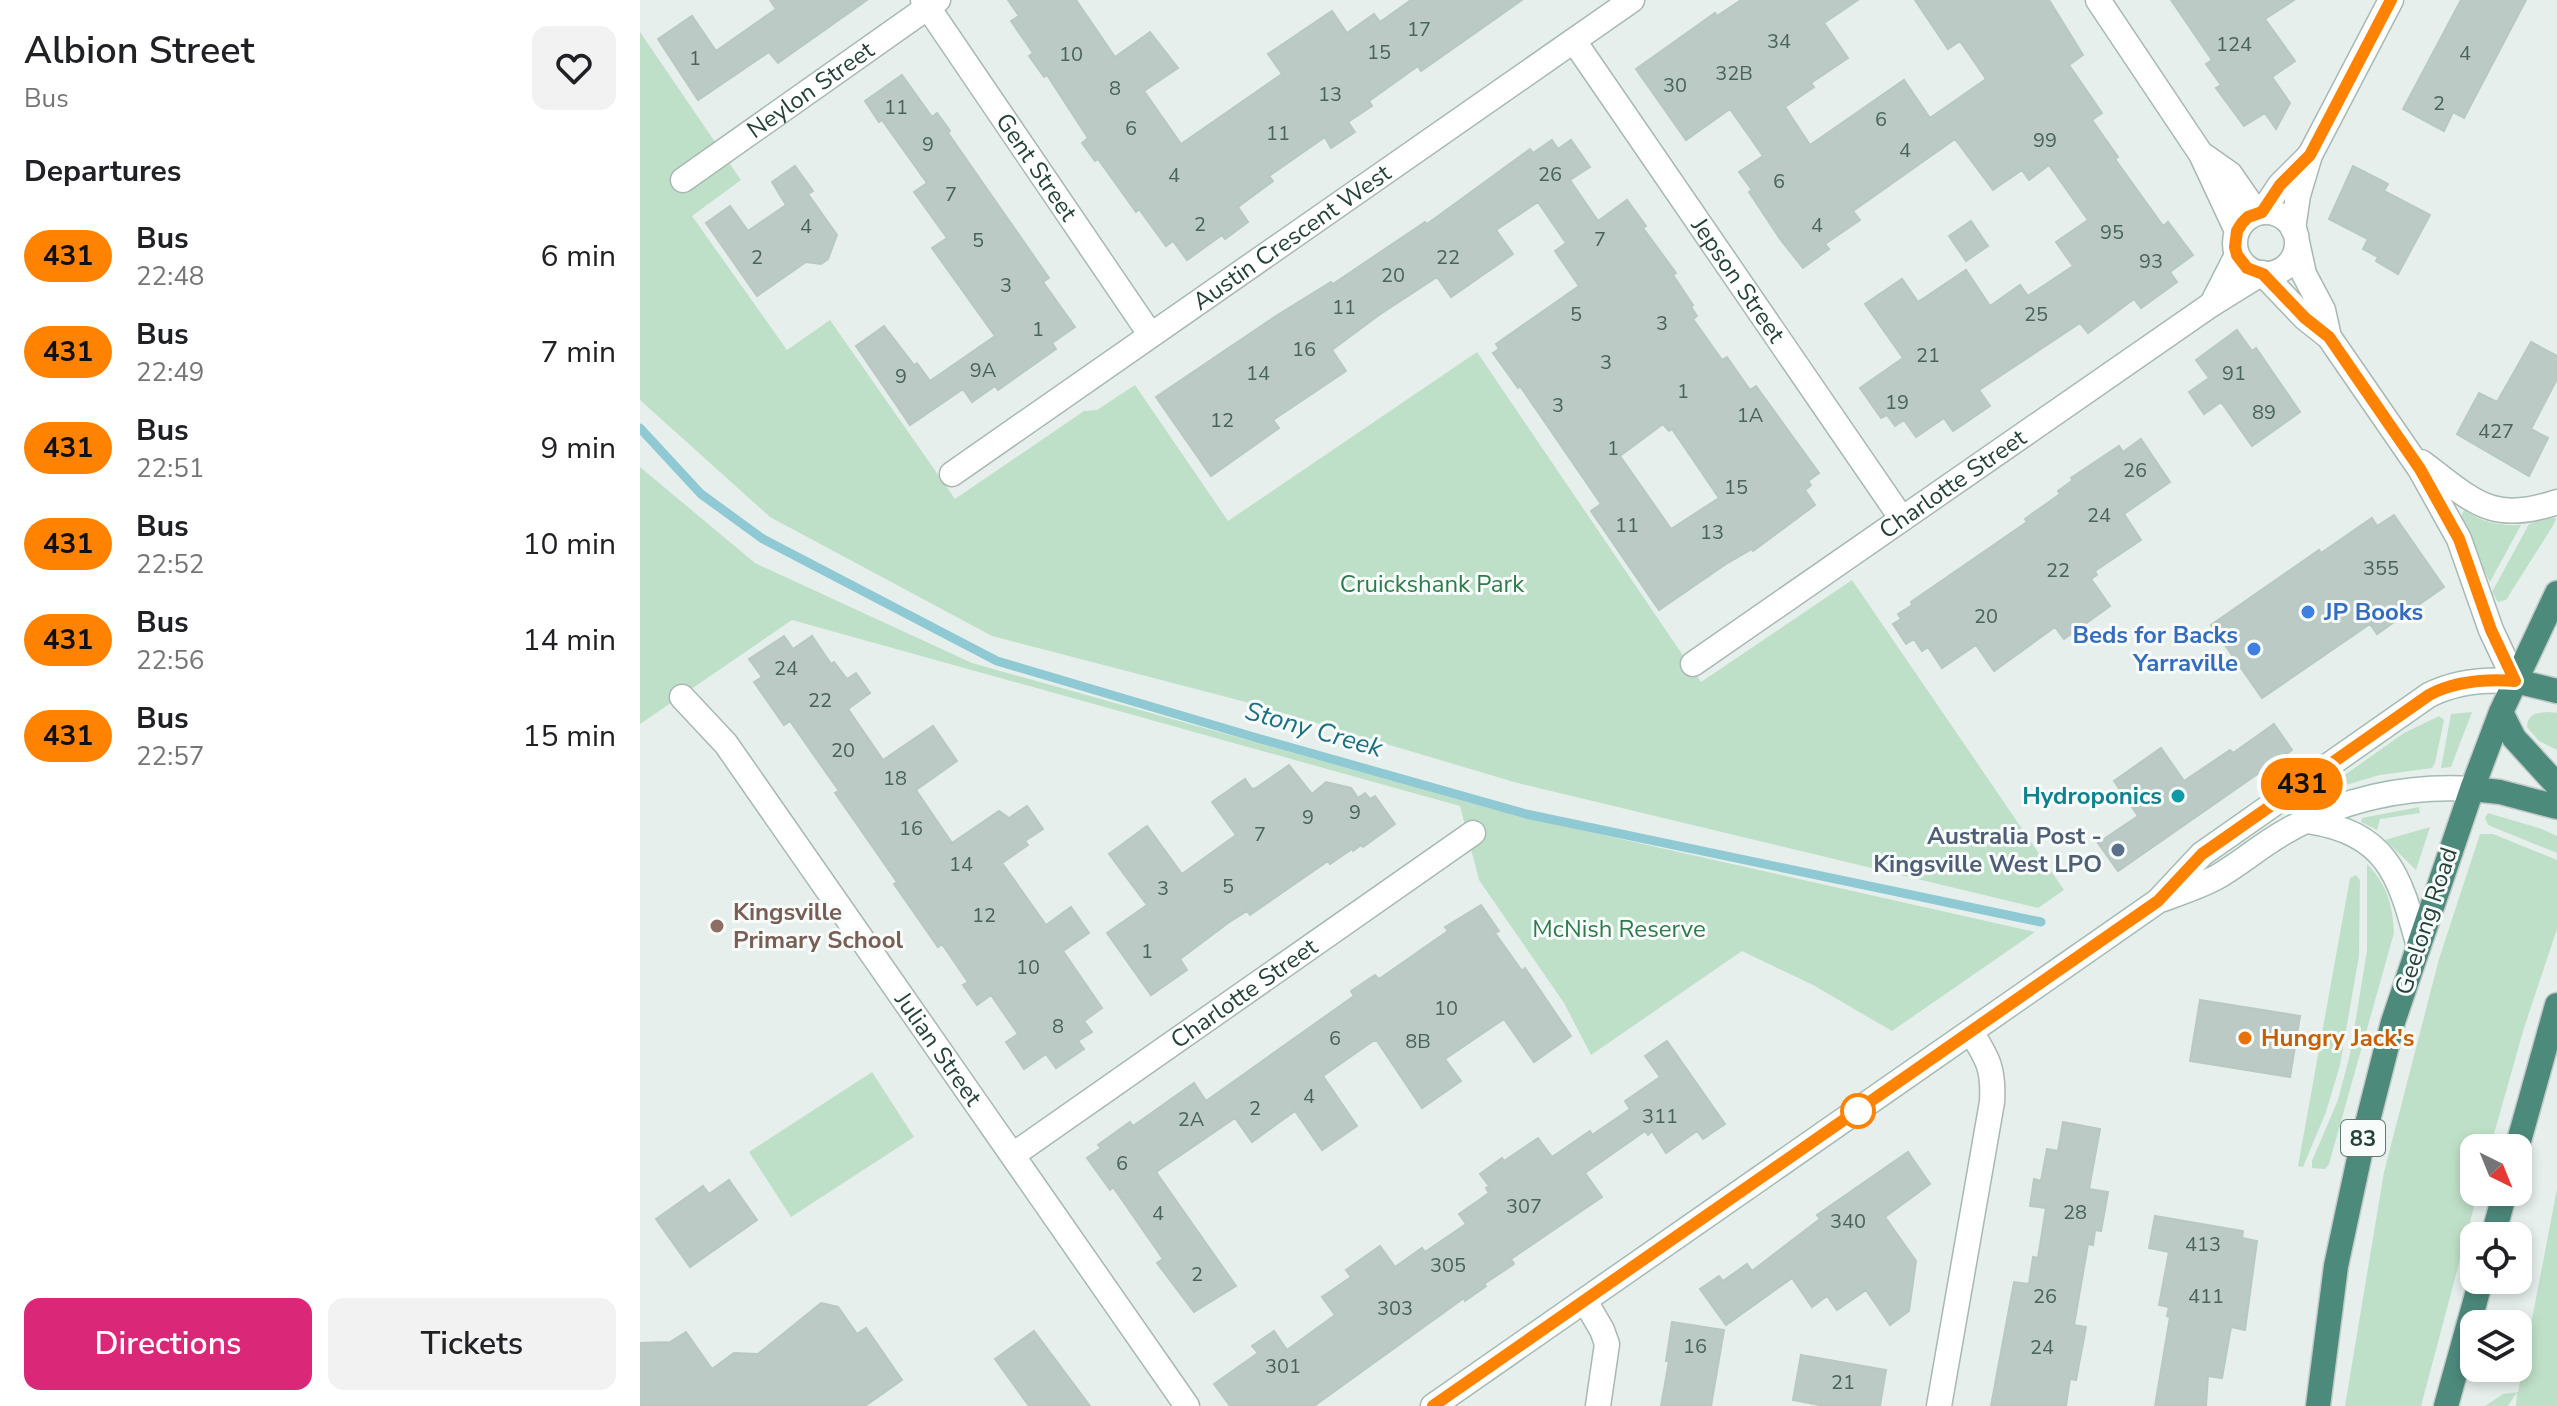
<!DOCTYPE html>
<style>
body{margin:0;font-family:"Nunito Sans",sans-serif;background:#f2f2f2;color:#202124;height:100vh;display:flex;flex-direction:column;font-size:30px;white-space:nowrap}
*{box-sizing:border-box;margin:0}
p{font-size:26px;color:#757577}
.icon{flex:none;width:44px;height:44px;fill:none;stroke:currentColor;stroke-width:2;stroke-linecap:round;stroke-linejoin:round}
.map{position:relative;flex:1;overflow:hidden}
.details{display:flex;flex-direction:column;background:#fff;width:640px}
.details>*{flex:none}
.badge{padding:0 16px;border-radius:26px;font-size:28px;line-height:52px}
.needle{width:52px;rotate:137deg}
.fabs{position:absolute;left:1820px;top:1134px;display:grid;gap:16px}
.fabs a{display:grid;place-items:center;width:72px;height:72px;border-radius:16px;background:#fff;box-shadow:0 4px 12px #0003;font-size:40px}
.map>.badge{position:absolute;translate:-50% -50%;box-shadow:0 0 0 4px #fff}
h2{padding:0 24px;font-size:30px;line-height:72px}
.round{display:grid;place-items:center;flex:none;width:84px;height:84px;border-radius:16px;background:#f2f2f2}
.headline{display:flex;align-items:center;justify-content:space-between;height:136px;padding:0 24px}
h1{font-size:38px;font-weight:600;line-height:60px}
.button{display:flex;gap:16px;margin-top:auto;padding:16px 24px}
.button a{flex:1;height:92px;border-radius:16px;background:#db2777;color:#fff;font-size:32px;font-weight:600;line-height:92px;text-align:center}
.button a+a{background:#f2f2f2;color:#202124}
ul{padding:0;list-style:none}
li{display:flex;align-items:center;gap:24px;height:96px;padding:0 24px}
li div{flex:1}
li b{display:block;font-size:30px}
li em{font-style:normal}
li .badge{min-width:88px;font-weight:700;text-align:center}
main{display:flex;flex:1;min-height:0}
.map>svg:first-child{display:block}
.green{fill:#bfe0c8}
.lines{fill:none;stroke-linecap:round;stroke-linejoin:round}
.stream{stroke:#8ec9d4;stroke-width:9}
.building{fill:#bbcac4;stroke:#b8c9c2;stroke-width:2;fill-rule:evenodd}
.minor-casing{stroke:#a8b8b2;stroke-width:27}
.tertiary-casing{stroke:#a8b8b2;stroke-width:27}
.secondary-casing{stroke:#a4bbb3;stroke-width:27}
.trunk-casing{stroke:#c2cac8;stroke-width:27}
.minor{stroke:#fff;stroke-width:24}
.tertiary{stroke:#fff;stroke-width:24}
.secondary{stroke:#fff;stroke-width:24}
.trunk{stroke:#4c8a7c;stroke-width:24}
.line-casing{stroke:#fff;stroke-width:18}
.line{stroke:#ff8200;stroke-width:12}
.shop-dot{fill:#3f7fe0;stroke:#f7fbf9;stroke-width:3}
.culture-dot{fill:#0f9aa8;stroke:#f7fbf9;stroke-width:3}
.service-dot{fill:#5c6f8a;stroke:#f7fbf9;stroke-width:3}
.education-dot{fill:#8d6e63;stroke:#f7fbf9;stroke-width:3}
.food-dot{fill:#e8710a;stroke:#f7fbf9;stroke-width:3}
.stop-dot{fill:#fff;stroke:#ff8200;stroke-width:4}
.labels{text-anchor:middle;stroke-width:6;stroke-linejoin:round;paint-order:stroke}
.number-label{font-size:20px;fill:#4a645c}
.shield{fill:#f7fbf9;stroke:#637a73;stroke-width:2}
.shield-label{font-size:22px;font-weight:bold;fill:#24423a}
.street-label{font-size:24px;fill:#24423a;stroke:#f7fbf9}
.park-label{font-size:24px;fill:#2d7a4b;stroke:#f7fbf9}
.shop-label{font-size:24px;font-weight:bold;fill:#366cbe;stroke:#f7fbf9;text-anchor:start}
.culture-label{font-size:24px;font-weight:bold;fill:#0d838f;stroke:#f7fbf9;text-anchor:end}
.service-label{font-size:24px;font-weight:bold;fill:#4e5e75;stroke:#f7fbf9;text-anchor:end}
.education-label{font-size:24px;font-weight:bold;fill:#785e54;stroke:#f7fbf9;text-anchor:start}
.food-label{font-size:24px;font-weight:bold;fill:#c56008;stroke:#f7fbf9;text-anchor:start}
.water-label{font-size:26px;font-style:italic;fill:#1c6f80;stroke:#f7fbf9}
</style>
<main>
<section class="details">
<div class="headline"><div><h1>Albion Street</h1><p>Bus</p></div><a class="round"><svg class="icon" aria-label="heart" viewBox="0 0 24 24"><path d="M12 20l-8-8c-3-5 5-10 8-4 3-6 11-1 8 4z"/></svg></a></div>
<h2>Departures</h2>
<ul>
<li><span class="badge" style="background:#ff8200;color:#111">431</span><div><b>Bus</b><p>22:48</p></div><em>6 min</em></li>
<li><span class="badge" style="background:#ff8200;color:#111">431</span><div><b>Bus</b><p>22:49</p></div><em>7 min</em></li>
<li><span class="badge" style="background:#ff8200;color:#111">431</span><div><b>Bus</b><p>22:51</p></div><em>9 min</em></li>
<li><span class="badge" style="background:#ff8200;color:#111">431</span><div><b>Bus</b><p>22:52</p></div><em>10 min</em></li>
<li><span class="badge" style="background:#ff8200;color:#111">431</span><div><b>Bus</b><p>22:56</p></div><em>14 min</em></li>
<li><span class="badge" style="background:#ff8200;color:#111">431</span><div><b>Bus</b><p>22:57</p></div><em>15 min</em></li>
</ul>
<div class="button"><a>Directions</a><a>Tickets</a></div>
</section>
<div class="map">
<svg width="1917" height="1406" viewBox="0 0 1917 1406">
<rect width="100%" height="100%" fill="#e6efeb"/>
<path class="green" d="M0,32L101,180L52,216L147,350L190,320L315,499L444,411L457,410L495,385L588,521L837,352L1061,682L1212,580L1424,890L1398,908L874,782L602,701L352,636L130,517L0,400Z
M0,467L115,563L332,663L878,816L1395,932L1252,1031L1173,985L1102,951L951,1055L924,1003L839,880L820,806L152,620L0,724Z
M1824,510C1842,522 1859,526 1881,525L1850,582L1819,521Z
M1913,517L1916,519L1914,524L1866,600L1858,602L1852,592L1889,524Z
M1832,712L1811,767L1801,768L1811,714Z
M1909,712L1917,713V750L1899,741L1887,727C1888,713 1896,713 1909,712Z
M1799,716L1804,720L1795,763L1792,768L1740,775L1702,786L1699,779L1764,733Z
M1779,807L1780,813L1740,819L1737,830L1721,822L1722,818Z
M1848,813L1902,829L1917,836V853L1848,825L1845,818Z
M1790,827L1776,870L1745,840Z
M1840,834H1853L1917,860V929L1884,1028L1850,1148H1834V1192H1838L1781,1406H1705L1744,1172L1799,959Z
M1727,864C1747,884 1753,906 1754,933L1689,1164L1685,1169L1672,1168V1161L1698,1100L1710,1054L1727,951Z
M1716,875L1720,880L1719,956L1700,1065L1686,1112L1663,1167L1658,1166L1710,878Z
M232,1072L274,1137L151,1217L109,1152Z
M1917,1189V1406H1876L1877,1392L1868,1406H1845L1863,1394L1878,1392Z"/>
<g class="lines">
<path class="stream" d="M0,428L61,494L123,539L357,661L617,738L886,814L1401,922"/>
</g>
<path class="building" d="M130,0H227L138,63L129,52L58,100L18,39L52,16L76,51L136,9Z
M368,0H436L475,57L510,32L538,68L504,91L541,144L642,74L628,54L692,11L707,33L734,14L740,22L771,0H882L781,71L778,66L729,101L732,106L708,122L715,132L691,148L685,137L629,176L633,181L598,207L608,222L585,239L582,235L547,260L533,241L526,246L499,209L496,212L458,159L455,161L442,143L448,138L407,75L404,77L389,56L393,53L371,21L379,16Z
M1101,0H1218L1184,23L1208,58L1171,83L1174,87L1145,107L1170,145L1264,80L1290,118L1346,79L1320,41L1308,49L1275,0H1409L1443,55L1429,65L1462,113L1452,120L1478,157L1475,159L1523,226L1528,222L1553,255L1530,272L1537,282L1501,308L1494,299L1448,333L1440,323L1339,390L1350,406L1313,431L1304,418L1276,437L1264,420L1255,426L1247,415L1241,418L1220,388L1263,358L1225,304L1262,279L1278,302L1326,270L1350,306L1380,285L1388,296L1433,266L1416,242L1448,220L1409,165L1389,180L1382,170L1353,190L1315,139L1213,211L1220,220L1185,244L1189,249L1163,268L1140,239L1109,192L1112,190L1099,172L1123,156L1090,109L1046,140L996,69L1075,13L1077,16Z
M1531,0H1654L1625,19L1655,61L1632,77L1650,103L1636,129L1625,113L1604,126L1576,88L1581,85L1566,64L1572,60Z
M1821,0H1886L1824,118L1813,112L1804,131L1763,109Z
M262,75L292,117L297,113L310,131L308,133L409,278L403,282L435,327L412,343L416,349L358,390L355,386L332,402L323,389L270,425L216,346L244,326L274,365L277,363L290,381L355,336L292,248L307,238L274,192L287,183L242,120L239,122L225,101Z
M912,140L918,149L931,140L950,167L930,180L958,221L987,200L1006,226L1003,228L1036,273L1033,275L1053,305L1051,307L1057,316L1053,319L1082,360L1087,357L1110,390L1116,386L1179,473L1168,481L1171,485L1165,490L1175,505L1113,551L1112,549L1086,564L1019,610L951,511L961,504L880,386L878,388L853,353L859,349L856,344L939,286L915,251L926,243L898,202L856,230L873,254L811,297L797,277L739,315L692,350L706,371L633,420L639,428L571,476L516,397L639,314L691,282L693,284L785,222L787,224L890,149L893,153ZM1023,424L1029,431L1032,429L1079,498L1031,529L980,456Z
M155,166L173,191L168,194L197,235L188,259L181,264L166,262L117,296L66,223L90,206L108,231L146,205L132,182Z
M1713,166L1748,184L1744,191L1790,215L1758,274L1736,261L1738,257L1723,249L1728,239L1689,219Z
M1331,221L1348,246L1326,261L1309,236Z
M1597,330L1612,351L1616,348L1660,412L1612,446L1581,402L1564,414L1549,392L1569,378L1556,360Z
M1891,342L1917,356V379L1891,429L1908,438L1889,476L1817,434L1839,393L1857,402Z
M1501,439L1530,482L1484,514L1501,540L1455,571L1457,575L1451,579L1470,606L1424,639L1415,627L1354,671L1336,645L1302,668L1288,647L1282,651L1274,639L1266,644L1253,624L1261,619L1258,614L1272,605L1271,602L1387,522L1385,519L1420,494L1418,491L1433,480L1431,478L1479,446L1483,452Z
M1754,515L1804,587L1737,634L1730,624L1622,698L1571,625L1679,550L1681,553L1732,518L1737,526Z
M144,636L153,649L172,636L191,664L194,662L207,679L216,673L230,693L208,709L243,760L293,726L317,761L276,790L312,843L359,811L369,818L387,806L403,829L385,841L388,845L362,863L406,925L431,907L449,933L423,951L462,1008L444,1021L452,1032L438,1041L444,1049L416,1068L406,1054L384,1069L366,1042L378,1034L351,995L337,1005L323,985L328,982L302,944L298,947L254,884L257,882L195,793L199,791L150,721L144,725L114,682L122,677L109,659Z
M1634,724L1652,750L1478,871L1458,843L1498,816L1474,781L1521,748L1544,781L1590,750L1593,753Z
M649,765L672,794L686,782L711,788L718,798L725,793L730,799L735,796L755,824L723,847L721,845L713,851L712,849L690,864L688,861L610,915L607,911L588,923L540,959L547,970L511,995L467,933L507,905L469,854L507,826L542,874L596,835L572,802L605,779L612,789L616,788Z
M841,905L859,931L855,933L882,971L885,968L931,1036L894,1062L864,1019L805,1059L821,1081L782,1108L737,1041H733L683,1076L717,1126L682,1150L655,1111L612,1142L595,1118L516,1172L596,1286L554,1312L517,1263L523,1259L473,1187L470,1190L447,1158L461,1148L458,1145L490,1122L493,1126L554,1083L566,1101L714,996L711,991L735,975L739,979L808,931L805,927Z
M1560,1000L1660,1016L1650,1077L1550,1061Z
M1027,1041L1085,1124L1063,1139L1057,1131L1026,1153L1012,1131L1008,1135L1005,1131L945,1173L962,1197L871,1259L874,1264L844,1284L846,1286L825,1301L824,1298L674,1406H590L574,1384L618,1353L612,1346L634,1331L647,1350L695,1315L682,1297L711,1277L706,1270L740,1246L755,1267L782,1248L785,1252L826,1224L819,1214L849,1193L846,1188L849,1186L840,1174L862,1158L864,1161L898,1138L912,1157L950,1131L952,1135L990,1109L985,1101L1020,1077L1005,1056Z
M1423,1122L1460,1129L1449,1189L1468,1192L1461,1231L1455,1230L1453,1245L1448,1244L1434,1325L1446,1327L1436,1380L1430,1379L1426,1406H1351L1374,1282L1389,1284L1393,1257L1398,1258L1406,1208L1390,1206L1394,1179L1401,1181L1407,1149L1418,1151Z
M1268,1152L1290,1184L1245,1217L1276,1261L1269,1311L1250,1325L1226,1290L1197,1310L1187,1296L1172,1307L1152,1278L1086,1325L1060,1289L1079,1276L1083,1281L1107,1264L1112,1271L1180,1219L1177,1215Z
M89,1180L117,1220L50,1267L16,1219L63,1186L69,1194Z
M1515,1216L1603,1231L1602,1238L1617,1241L1605,1330L1591,1327L1582,1378L1568,1376L1566,1406H1515L1530,1317L1527,1316L1529,1307L1519,1305L1529,1252L1509,1248Z
M181,1303L198,1307L217,1334L226,1328L262,1380L225,1406H0V1343L30,1342L46,1332L72,1369L94,1353L118,1354Z
M1032,1322L1084,1330L1071,1406H1021L1029,1361H1026Z
M394,1331L450,1406H389L355,1359Z
M1161,1355L1246,1370L1240,1406H1185L1153,1400Z"/>
<g class="lines">
<defs>
<g id="minor">
<path id="s1" d="M283,0L510,334"/>
<path id="s2" d="M934,41L1262,519"/>
<path id="s3" d="M43,180L298,0"/>
<path d="M1622,212L1640,185L1669,156"/>
<path d="M1653,229L1658,195L1670,155L1751,0"/>
<path d="M1572,304L1597,255"/>
<path id="s4" d="M312,474L992,0"/>
<path id="s5" d="M1053,664L1572,304L1622,273"/>
<path id="s6" d="M42,697L86,744L547,1406"/>
<path id="s7" d="M373,1155L833,833"/>
<path d="M945,1301L962,1330L967,1344L958,1406"/>
<path d="M1299,1406L1352,1102C1354,1069 1348,1059 1331,1032"/>
</g>
<path id="tertiary" d="M1458,0L1561,154L1597,231
M1563,155L1590,174L1617,213
M1595 243a31 31 0 1 1 62 0a31 31 0 1 1-62 0Z
M1657,242L1664,274L1683,310L1689,337
M1623,274L1665,318L1689,337L1780,469L1819,539L1851,630L1875,681
M1781,462C1833,500 1850,525 1917,502"/>
<path id="secondary" d="M1667,821C1747,833 1759,874 1778,943
M1520,900C1539,893 1559,887 1577,877C1600,864 1620,846 1643,833C1700,799 1766,785 1832,789
M793,1406L1518,901L1562,854L1789,695C1816,681 1846,679 1875,681"/>
<path id="trunk" d="M1875,681L1917,691
M1861,712L1874,738L1917,785
M1832,789L1860,792L1917,807
M1877,1148L1917,1005
M1853,1236L1865,1192
M1678,1406L1696,1266L1723,1140L1753,1022L1832,789L1861,712L1917,593
M1806,1406L1841,1280"/>
</defs>
<use href="#minor" class="minor-casing"/>
<use href="#tertiary" class="tertiary-casing"/>
<use href="#secondary" class="secondary-casing"/>
<use href="#trunk" class="trunk-casing"/>
<use href="#minor" class="minor"/>
<use href="#tertiary" class="tertiary"/>
<use href="#secondary" class="secondary"/>
<use href="#trunk" class="trunk"/>
</g>
<g class="lines">
<defs>
<path id="line" d="M793,1406L1518,901L1562,854L1789,695C1815,681 1846,679 1875,681L1851,630L1819,539L1780,469L1689,337L1665,318L1623,274L1607,268L1597,255L1595,247L1597,231L1602,223L1608,217L1622,212L1640,185L1670,155L1751,0"/>
</defs>
<use href="#line" class="line-casing"/>
<use href="#line" class="line"/>
</g>
<g class="shop-dot">
<circle cx="1668" cy="612" r="8"/>
<circle cx="1614" cy="649" r="8"/>
</g>
<circle class="culture-dot" cx="1538" cy="796" r="8"/>
<circle class="service-dot" cx="1478" cy="850" r="8"/>
<circle class="education-dot" cx="77" cy="926" r="8"/>
<circle class="food-dot" cx="1605" cy="1038" r="8"/>
<circle class="stop-dot" cx="1218" cy="1111" r="16"/>
<g class="labels">
<g class="number-label">
<text x="779" y="36">17</text>
<text x="1139" y="48">34</text>
<text x="1594" y="51">124</text>
<text x="739" y="59">15</text>
<text x="1825" y="60">4</text>
<text x="431" y="61">10</text>
<text x="55" y="65">1</text>
<text x="1094" y="80">32B</text>
<text x="1035" y="92">30</text>
<text x="475" y="95">8</text>
<text x="690" y="101">13</text>
<text x="1799" y="110">2</text>
<text x="256" y="114">11</text>
<text x="1241" y="126">6</text>
<text x="491" y="135">6</text>
<text x="638" y="140">11</text>
<text x="1405" y="147">99</text>
<text x="288" y="151">9</text>
<text x="1265" y="157">4</text>
<text x="910" y="181">26</text>
<text x="534" y="182">4</text>
<text x="1139" y="188">6</text>
<text x="311" y="201">7</text>
<text x="560" y="231">2</text>
<text x="1177" y="232">4</text>
<text x="166" y="233">4</text>
<text x="1472" y="239">95</text>
<text x="960" y="246">7</text>
<text x="338" y="247">5</text>
<text x="117" y="264">2</text>
<text x="808" y="264">22</text>
<text x="1511" y="268">93</text>
<text x="753" y="282">20</text>
<text x="366" y="292">3</text>
<text x="704" y="314">11</text>
<text x="936" y="321">5</text>
<text x="1396" y="321">25</text>
<text x="1022" y="330">3</text>
<text x="398" y="336">1</text>
<text x="664" y="356">16</text>
<text x="1288" y="362">21</text>
<text x="966" y="369">3</text>
<text x="343" y="377">9A</text>
<text x="618" y="380">14</text>
<text x="1594" y="380">91</text>
<text x="261" y="383">9</text>
<text x="1043" y="398">1</text>
<text x="1257" y="409">19</text>
<text x="918" y="412">3</text>
<text x="1624" y="419">89</text>
<text x="1110" y="422">1A</text>
<text x="582" y="427">12</text>
<text x="1856" y="438">427</text>
<text x="973" y="455">1</text>
<text x="1495" y="477">26</text>
<text x="1096" y="494">15</text>
<text x="1459" y="522">24</text>
<text x="987" y="532">11</text>
<text x="1072" y="539">13</text>
<text x="1741" y="575">355</text>
<text x="1418" y="577">22</text>
<text x="1346" y="623">20</text>
<text x="146" y="675">24</text>
<text x="180" y="707">22</text>
<text x="203" y="757">20</text>
<text x="255" y="785">18</text>
<text x="715" y="819">9</text>
<text x="668" y="824">9</text>
<text x="271" y="835">16</text>
<text x="620" y="841">7</text>
<text x="321" y="871">14</text>
<text x="588" y="893">5</text>
<text x="523" y="895">3</text>
<text x="344" y="922">12</text>
<text x="507" y="958">1</text>
<text x="388" y="974">10</text>
<text x="806" y="1015">10</text>
<text x="418" y="1033">8</text>
<text x="695" y="1045">6</text>
<text x="778" y="1048">8B</text>
<text x="669" y="1103">4</text>
<text x="615" y="1115">2</text>
<text x="1020" y="1123">311</text>
<text x="551" y="1126">2A</text>
<text x="482" y="1170">6</text>
<text x="884" y="1213">307</text>
<text x="1435" y="1219">28</text>
<text x="518" y="1220">4</text>
<text x="1208" y="1228">340</text>
<text x="1563" y="1251">413</text>
<text x="808" y="1272">305</text>
<text x="557" y="1281">2</text>
<text x="1405" y="1303">26</text>
<text x="1566" y="1303">411</text>
<text x="755" y="1315">303</text>
<text x="1055" y="1353">16</text>
<text x="1402" y="1354">24</text>
<text x="643" y="1373">301</text>
<text x="1203" y="1389">21</text>
</g>
<rect class="shield" x="1701" y="1120" width="44" height="36" rx="6"/>
<g class="shield-label">
<text x="1723" y="1146">83</text>
</g>
<g class="street-label">
<text dy="8" stroke="none"><textPath href="#s3" startOffset="156">Neylon Street</textPath></text>
<text dy="8" stroke="none"><textPath href="#s1" startOffset="202">Gent Street</textPath></text>
<text dy="8" stroke="none"><textPath href="#s4" startOffset="414">Austin Crescent West</textPath></text>
<text dy="8" stroke="none"><textPath href="#s2" startOffset="290">Jepson Street</textPath></text>
<text dy="8" stroke="none"><textPath href="#s5" startOffset="316">Charlotte Street</textPath></text>
<text transform="translate(1786 921) rotate(-72)" y="8">Geelong Road</text>
<text dy="8" stroke="none"><textPath href="#s7" startOffset="282">Charlotte Street</textPath></text>
<text dy="8" stroke="none"><textPath href="#s6" startOffset="436">Julian Street</textPath></text>
</g>
<g class="park-label">
<text x="792" y="592">Cruickshank Park</text>
<text x="979" y="937">McNish Reserve</text>
</g>
<g class="shop-label">
<text x="1684" y="620">JP Books</text>
<text x="1598" y="643" text-anchor="end">Beds for Backs<tspan x="1598" dy="28">Yarraville</tspan></text>
</g>
<g class="culture-label">
<text x="1522" y="804">Hydroponics</text>
</g>
<g class="service-label">
<text x="1462" y="844">Australia Post -<tspan x="1462" dy="28">Kingsville West LPO</tspan></text>
</g>
<g class="education-label">
<text x="93" y="920">Kingsville<tspan x="93" dy="28">Primary School</tspan></text>
</g>
<g class="food-label">
<text x="1621" y="1046">Hungry Jack's</text>
</g>
<g class="water-label">
<text transform="translate(674 729) rotate(16)" y="9">Stony Creek</text>
</g>
</g>
</svg>
<div class="fabs">
<a><svg class="needle" viewBox="-14 -14 28 28"><path d="M0-13l5 13h-10z" fill="#e53935"/><path d="M0 13l5-13h-10z" fill="#757577"/></svg></a>
<a><svg class="icon" aria-label="locate" viewBox="0 0 24 24"><circle cx="12" cy="12" r="6"/><path d="M12 2v4M12 18v4M2 12h4M18 12h4"/></svg></a>
<a><svg class="icon" aria-label="layers" viewBox="0 0 24 24"><path d="M12 4l9 5-9 5-9-5zM3 14l9 5 9-5"/></svg></a>
</div>
<b class="badge" style="left:1662px;top:784px;background:#ff8200;color:#111">431</b>
</div>
</main>
